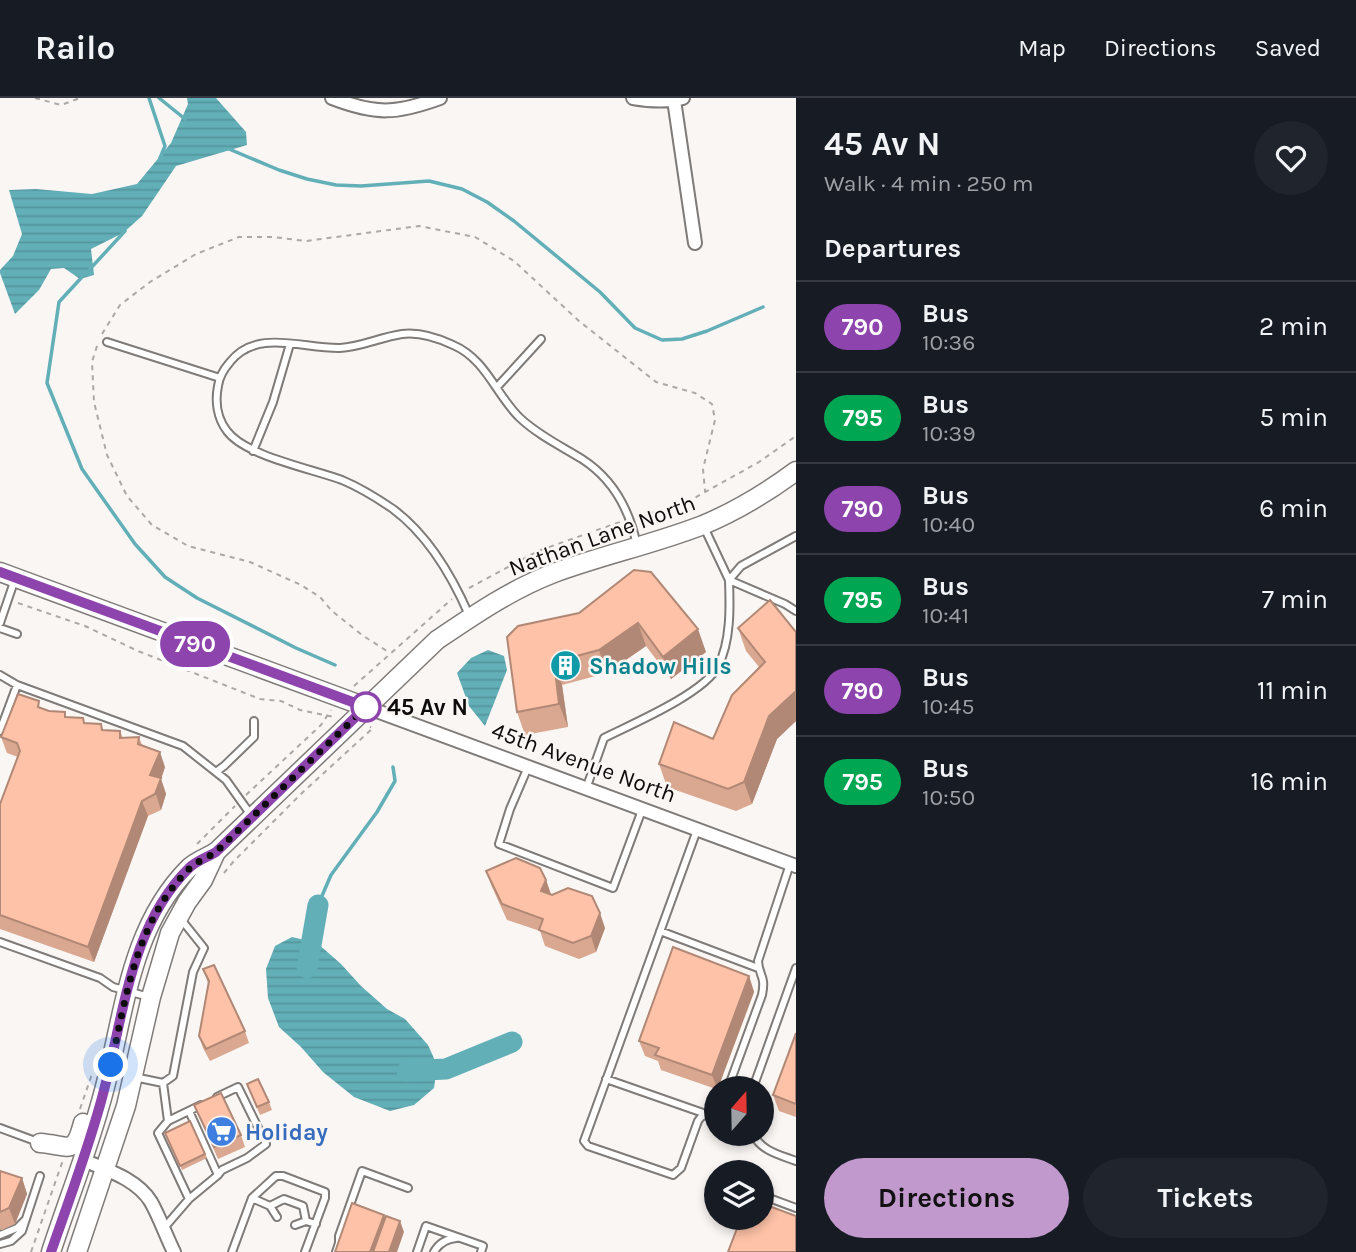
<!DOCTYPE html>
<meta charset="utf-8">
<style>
body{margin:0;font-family:Karla,sans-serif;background:#20242c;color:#f1f3f6;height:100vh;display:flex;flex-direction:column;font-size:26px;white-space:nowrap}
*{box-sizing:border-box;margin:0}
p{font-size:23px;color:#9ea1a6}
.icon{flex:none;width:38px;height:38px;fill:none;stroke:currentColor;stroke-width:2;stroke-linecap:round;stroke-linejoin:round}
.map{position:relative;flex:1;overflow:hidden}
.drawer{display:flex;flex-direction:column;background:#171b24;width:560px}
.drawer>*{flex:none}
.badge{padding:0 14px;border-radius:23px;font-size:24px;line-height:46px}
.needle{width:46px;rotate:20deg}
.controls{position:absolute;left:704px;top:978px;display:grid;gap:14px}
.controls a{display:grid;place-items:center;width:70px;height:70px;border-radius:50%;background:#171b24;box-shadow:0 4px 10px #0003;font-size:35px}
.you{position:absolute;width:35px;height:35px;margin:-18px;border:5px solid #fff;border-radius:50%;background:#1a73e8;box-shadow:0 0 0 10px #1a73e833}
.map>.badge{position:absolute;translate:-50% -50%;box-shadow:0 0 0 4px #fff}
h2{padding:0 28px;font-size:26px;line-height:63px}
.round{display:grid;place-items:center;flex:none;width:74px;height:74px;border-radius:37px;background:#20242c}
.head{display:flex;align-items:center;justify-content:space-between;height:119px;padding:0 28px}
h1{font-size:33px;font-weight:700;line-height:52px}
.cta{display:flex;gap:14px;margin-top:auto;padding:14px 28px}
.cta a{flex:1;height:80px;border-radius:42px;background:#c199cc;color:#111;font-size:28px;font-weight:700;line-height:80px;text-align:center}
.cta a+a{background:#20242c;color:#f1f3f6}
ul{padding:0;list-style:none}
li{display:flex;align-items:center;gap:21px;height:91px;padding:0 28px;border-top:2px solid #363941}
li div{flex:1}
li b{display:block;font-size:26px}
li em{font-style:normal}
li .badge{min-width:77px;font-weight:700;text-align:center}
header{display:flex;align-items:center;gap:42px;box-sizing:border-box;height:98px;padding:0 35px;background:#171b24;border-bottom:2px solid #363941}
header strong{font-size:33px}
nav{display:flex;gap:38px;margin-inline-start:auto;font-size:24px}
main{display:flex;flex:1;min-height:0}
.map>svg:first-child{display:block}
.water{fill:url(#water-rules)}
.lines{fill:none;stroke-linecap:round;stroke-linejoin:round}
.stream{stroke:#62afb8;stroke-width:3.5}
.river{stroke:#62afb8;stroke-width:21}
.lane-casing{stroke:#7f7b79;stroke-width:10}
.street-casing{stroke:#7f7b79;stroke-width:16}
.secondary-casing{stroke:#7f7b79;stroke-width:21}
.path{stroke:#aba8a6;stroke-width:2;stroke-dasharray:5 5;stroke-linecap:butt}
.lane{stroke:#fff;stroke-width:6}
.street{stroke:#fff;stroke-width:12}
.secondary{stroke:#fff;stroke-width:18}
.wall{fill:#daa790}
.shaded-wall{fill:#b18875}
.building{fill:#fdc2a7;stroke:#b18875;stroke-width:2}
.line-casing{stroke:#fff;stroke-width:16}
.line{stroke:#8e44ad;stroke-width:10}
.walk{stroke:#0d0b0b;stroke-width:7;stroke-dasharray:0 12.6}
.stop-dot{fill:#fff;stroke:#8e44ad;stroke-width:3.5}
.labels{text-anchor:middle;stroke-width:5;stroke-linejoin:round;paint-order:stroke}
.street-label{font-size:23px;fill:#0d0b0b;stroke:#faf6f4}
.culture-label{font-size:23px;font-weight:bold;fill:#0d838f;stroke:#faf6f4;text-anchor:start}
.stop-label{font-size:23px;font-weight:bold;fill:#0d0b0b;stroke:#faf6f4;text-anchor:start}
.shop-label{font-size:23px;font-weight:bold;fill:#366cbe;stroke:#faf6f4;text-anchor:start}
</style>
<header>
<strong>Railo</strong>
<nav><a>Map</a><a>Directions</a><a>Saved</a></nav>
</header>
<main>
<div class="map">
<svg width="796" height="1154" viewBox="0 0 796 1154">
<defs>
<pattern id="water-rules" width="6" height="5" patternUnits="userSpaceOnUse" patternTransform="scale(1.75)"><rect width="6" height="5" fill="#62afb8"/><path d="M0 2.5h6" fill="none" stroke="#54959d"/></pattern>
</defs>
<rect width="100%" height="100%" fill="#faf6f4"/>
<path class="water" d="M187,0H216L246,34L247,47L176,68L142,118L123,135L91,151L94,177L80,181L64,170L51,171L39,192L15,216L0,175V172L13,158L22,136L9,92L36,91L92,96L137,86L171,45L188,6Z
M488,552L504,558L507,572L485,628L469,608L457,575L471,560Z
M292,839L317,845L341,866L361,888L387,911L405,921L428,947L437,967L434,990L414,1007L390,1013L354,999L323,974L301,949L279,929L268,900L266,871L275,848Z"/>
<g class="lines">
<path class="stream" d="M149,0L165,48L160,60
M159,0L185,21
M229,51L279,72L307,81L336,87L361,88L429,83L462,91L487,104L514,123L600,194L635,230L662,242L682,241L707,233L763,209
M90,171L125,133
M82,179L59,204L47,285L82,371L135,446L165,479L197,500L296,550L335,567
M318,807L331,777L377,714L395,683L393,669"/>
<path class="river" d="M307,870L318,807
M407,973L446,971L512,944"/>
<defs>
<path id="lane" d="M107,244L220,280
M497,289L541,241
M253,353L273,304L290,246
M703,427L729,482L785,506L796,513
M469,517C452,478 428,437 393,411C377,400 361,390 342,382C313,371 245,358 227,333C217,320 215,303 218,288C219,279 224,271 230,264C257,230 303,251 340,250C361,249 381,239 402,236C418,234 438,240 453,247C486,261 496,297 520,320C538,337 561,348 582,361C613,381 630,413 637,448
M0,525L15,481
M0,530L17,536
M0,577L17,587L183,648L226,682L251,717
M0,633L17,587
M528,669L510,711L499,746L613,790L642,712
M216,674L224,668L254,639V623
M586,691L604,640C632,626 705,595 718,568C731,544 730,508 729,482L741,468L796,438
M697,732L584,1043L588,1048L673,1077L681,1070L698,1023L701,1019L716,1011
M660,833L758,870
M0,844L100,880L113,889L149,899
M134,979L163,985L168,1023L201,1007
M606,981L706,1016
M163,985L173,978L193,874L204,850L180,820
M728,990L762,897C766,877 759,879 758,863L790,766
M753,990L796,870
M189,1013L218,1077
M168,1023L158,1035L189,1101
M0,1030L38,1044
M753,1036C761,1053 780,1057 796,1063
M761,1097L796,1110
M252,1100L270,1108L284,1101L303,1108L306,1123L316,1126
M270,1108L277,1119
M295,1127L306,1123
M164,1130L189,1101L218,1077L222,1072L247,1060L266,1046L238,989L217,999
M0,1137L17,1130L25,1122
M0,1146L11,1143L22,1133L40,1078
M232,1154L252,1100L276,1078H283L325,1094V1100L305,1154
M336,1154L339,1145V1138L362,1073L408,1090
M417,1154L426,1128L483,1148L481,1154
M434,1154C439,1145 446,1141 456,1140"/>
<path id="street" d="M332,0C376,17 396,16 440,0
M633,0C650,3 667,4 683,0
M674,2L695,145
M366,609L796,768
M83,1062C107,1072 137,1081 151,1104C160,1120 166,1138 174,1154"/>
<path id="secondary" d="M0,474L366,609
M40,1045C69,1047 74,1059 83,1025
M51,1154C67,1105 86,1057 100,1007C124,927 126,833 189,770C196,763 208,759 216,754L437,542C474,517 512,491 554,475C603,457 654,446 703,427C734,414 769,393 796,373
M77,1154L126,1008L151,899L170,835L187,804L203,782L216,754"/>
</defs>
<use href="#lane" class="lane-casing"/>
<use href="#street" class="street-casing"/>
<use href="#secondary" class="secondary-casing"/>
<path class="path" d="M35,0L61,7L80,0
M102,236L120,207L150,184L196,156L239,139H273L306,143L419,128L475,139L514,163L579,223L656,284L695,295L712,306L715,322L703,371L705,393
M97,248L92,264L94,304L107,357L127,398L152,427L188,448L250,464L301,487L320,499L332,513L362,537L390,555
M639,418L680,408L759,364L796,338
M469,490L538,453L620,424
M18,505L85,528L138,553L260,601L281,603L300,612L334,619
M354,588L452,501
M246,697L321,627L331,612
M197,746L235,708
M224,775L233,764L302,695L373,630L370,629
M80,1011L92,976
M31,1154L63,1062"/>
<use href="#lane" class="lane"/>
<use href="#street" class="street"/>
<use href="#secondary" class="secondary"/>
</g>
<path class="wall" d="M634,472L706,554L671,581L646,548L607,575L562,587L568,629L525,637L517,614L579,515Z
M738,530L796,534V623L777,641L752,706L736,713L667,689L659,666L713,641L759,569L746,553Z
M42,610L85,625L101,626L103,632L120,633L123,640L139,639L142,647L165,669L161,681L166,696L161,712L148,718L94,864L0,831V707L18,659L7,655L1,639Z
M486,773L546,782L551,796L605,830L596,854L579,861L545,848L540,833L507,822L492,789Z
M203,871L245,933L249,945L210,963L203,950L199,938L208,885Z
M749,878L754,894L718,990L716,991L661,972L658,963L645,958L639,943Z
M796,935V1019L779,1013L773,997Z
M247,986L269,1004L272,1012L260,1017Z
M194,1007L241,1037L245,1049L218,1061Z
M190,1023L207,1060L182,1072L165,1035Z
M0,1073L22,1080L27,1096L15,1126L2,1132L0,1131Z"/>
<path class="shaded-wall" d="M638,525L646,548L607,575L599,552Z
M698,531L706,554L671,581L663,559Z
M554,564L562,587L568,629L559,606Z
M796,593V623L777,641L752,706L744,684L769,618Z
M160,654L165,669L161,681L166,696L161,712L150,677Z
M142,703L148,718L94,864L88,849Z
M546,782L551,797L541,793Z
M600,815L605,830L596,854L591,838Z
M749,878L754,894L718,990H717L712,977Z
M22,1080L27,1096L15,1126L9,1110Z
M384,1117L390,1132L382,1154H370Z
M400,1123L404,1134L397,1154H389Z"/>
<path class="building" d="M634,472L651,474L698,531L663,559L638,525L599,552L554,564L559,606L517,614L507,539L518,528L579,515Z
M770,502L796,534V593L769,618L744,684L728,691L659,666L674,624L713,641L732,597L765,564L738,530Z
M18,596L39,603L38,609L49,613L65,614V619L83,620L84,625L101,626L102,632L120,633V640L139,639L138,646L160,654L150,677L161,680L155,696L142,703L88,849L0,817V706L20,653L17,645L1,639Z
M516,760L540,770L546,782L541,793L552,797L568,790L592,798L600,815L591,838L573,845L539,832L543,821L502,806L486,773Z
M673,849L749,878L712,977L655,957L659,950L639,943Z
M214,867L245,933L206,951L199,938L209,883L203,871Z
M796,935V1006L773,997Z
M258,981L269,1004L257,1009L247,986Z
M221,995L241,1037L214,1049L194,1007Z
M190,1023L205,1056L180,1068L165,1035Z
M0,1073L22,1080L9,1110L0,1114Z
M352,1105L384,1117L370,1154H335Z
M761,1105L796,1118V1154H728L741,1120H761Z
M386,1118L400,1123L389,1154H373Z"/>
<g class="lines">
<defs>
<path id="line" d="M0,474L366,609L216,754C208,759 196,763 189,770C127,831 123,928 100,1007C86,1057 68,1105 51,1154"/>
</defs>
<use href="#line" class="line-casing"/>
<use href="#line" class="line"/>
<path class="walk" d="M111,967C126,899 136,823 189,771C196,764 208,759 216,754L366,609"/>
</g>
<defs>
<symbol id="building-disc" viewBox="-11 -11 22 22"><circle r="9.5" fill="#0f9aa8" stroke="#faf6f4"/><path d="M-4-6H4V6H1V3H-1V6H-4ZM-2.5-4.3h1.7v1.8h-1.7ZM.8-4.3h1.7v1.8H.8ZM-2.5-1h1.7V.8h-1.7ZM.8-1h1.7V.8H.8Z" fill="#fff"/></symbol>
<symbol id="supermarket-disc" viewBox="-11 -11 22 22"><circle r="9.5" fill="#3f7fe0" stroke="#faf6f4"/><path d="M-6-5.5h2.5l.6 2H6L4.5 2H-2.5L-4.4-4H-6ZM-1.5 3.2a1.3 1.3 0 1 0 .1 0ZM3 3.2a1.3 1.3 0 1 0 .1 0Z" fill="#fff"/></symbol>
</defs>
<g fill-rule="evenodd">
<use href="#building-disc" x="548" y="550" width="35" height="35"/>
<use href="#supermarket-disc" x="204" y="1016" width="35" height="35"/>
</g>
<circle class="stop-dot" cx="366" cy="609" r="14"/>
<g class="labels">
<g class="street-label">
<text transform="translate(602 437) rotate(-20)" y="8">Nathan Lane North</text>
<text transform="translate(584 664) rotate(20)" y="8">45th Avenue North</text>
</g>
<g class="culture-label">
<text x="589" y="576">Shadow Hills</text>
</g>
<g class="stop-label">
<text x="387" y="617">45 Av N</text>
</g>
<g class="shop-label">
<text x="245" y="1042">Holiday</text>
</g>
</g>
</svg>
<div class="controls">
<a><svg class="needle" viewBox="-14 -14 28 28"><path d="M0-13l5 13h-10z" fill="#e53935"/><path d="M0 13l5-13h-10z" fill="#9ea1a6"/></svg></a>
<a><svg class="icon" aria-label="layers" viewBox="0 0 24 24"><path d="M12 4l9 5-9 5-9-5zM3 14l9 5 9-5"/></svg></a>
</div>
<div class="you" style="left:111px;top:967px"></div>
<b class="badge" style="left:195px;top:546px;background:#8e44ad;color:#fff">790</b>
</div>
<section class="drawer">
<div class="head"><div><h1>45 Av N</h1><p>Walk · 4 min · 250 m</p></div><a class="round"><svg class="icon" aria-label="heart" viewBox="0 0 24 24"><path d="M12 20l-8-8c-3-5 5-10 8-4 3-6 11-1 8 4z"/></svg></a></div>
<h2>Departures</h2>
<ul>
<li><span class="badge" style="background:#8e44ad;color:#fff">790</span><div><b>Bus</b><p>10:36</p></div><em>2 min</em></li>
<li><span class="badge" style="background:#00a651;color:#fff">795</span><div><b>Bus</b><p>10:39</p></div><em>5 min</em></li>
<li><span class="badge" style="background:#8e44ad;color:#fff">790</span><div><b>Bus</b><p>10:40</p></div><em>6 min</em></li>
<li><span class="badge" style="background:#00a651;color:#fff">795</span><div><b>Bus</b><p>10:41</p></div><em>7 min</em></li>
<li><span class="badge" style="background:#8e44ad;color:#fff">790</span><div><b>Bus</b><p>10:45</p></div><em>11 min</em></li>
<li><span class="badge" style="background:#00a651;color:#fff">795</span><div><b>Bus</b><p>10:50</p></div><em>16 min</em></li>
</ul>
<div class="cta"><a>Directions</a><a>Tickets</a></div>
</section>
</main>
